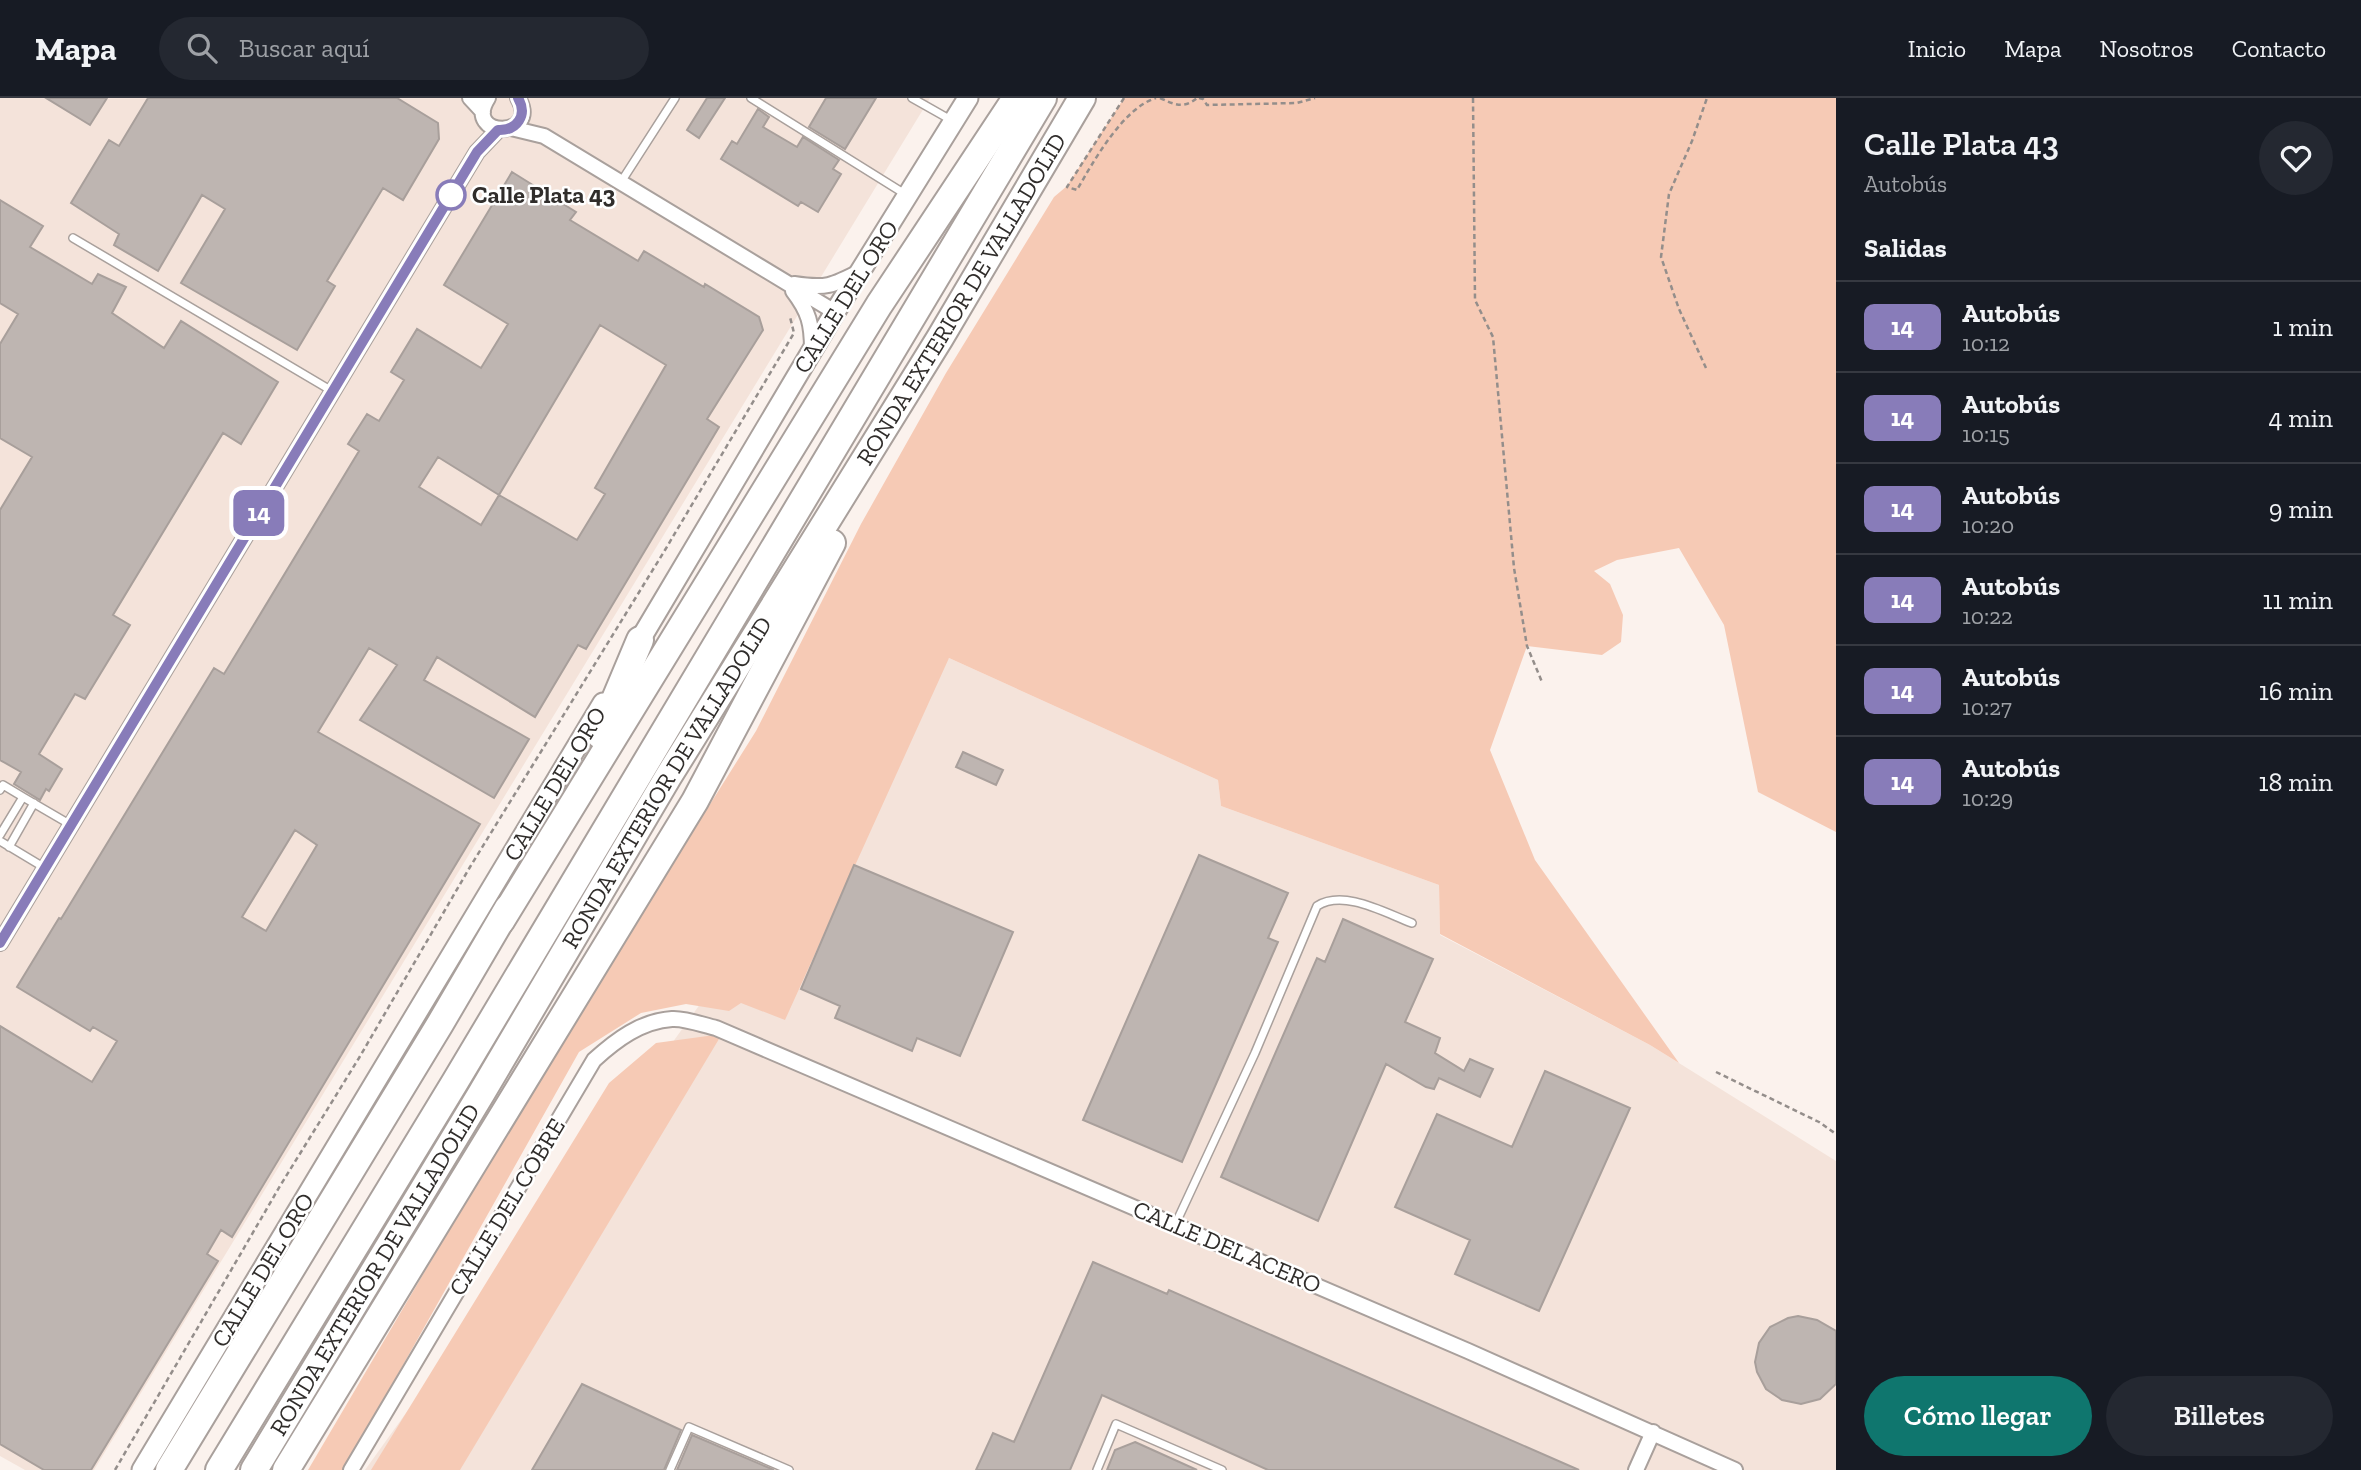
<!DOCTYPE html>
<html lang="es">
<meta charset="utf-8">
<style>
body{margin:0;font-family:"Zilla Slab",serif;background:#242831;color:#f1f3f6;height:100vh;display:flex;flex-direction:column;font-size:26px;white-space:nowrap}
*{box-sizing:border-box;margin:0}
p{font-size:23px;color:#9ea1a6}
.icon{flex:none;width:38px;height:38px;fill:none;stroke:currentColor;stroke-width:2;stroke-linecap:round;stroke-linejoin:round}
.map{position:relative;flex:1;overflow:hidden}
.sheet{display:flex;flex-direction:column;background:#171b24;width:525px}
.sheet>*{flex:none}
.badge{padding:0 14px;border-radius:10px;font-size:24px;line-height:46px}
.map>.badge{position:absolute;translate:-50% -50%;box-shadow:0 0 0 4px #fff}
h2{padding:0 28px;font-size:26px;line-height:63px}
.round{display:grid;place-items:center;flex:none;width:74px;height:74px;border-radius:37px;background:#242831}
.head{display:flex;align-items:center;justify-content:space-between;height:119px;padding:0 28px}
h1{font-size:33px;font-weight:600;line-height:52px}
.button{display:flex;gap:14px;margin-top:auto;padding:14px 28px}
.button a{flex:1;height:80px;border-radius:42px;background:#0f766e;color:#fff;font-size:28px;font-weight:600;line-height:80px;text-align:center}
.button a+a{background:#242831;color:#f1f3f6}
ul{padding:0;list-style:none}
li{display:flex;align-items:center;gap:21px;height:91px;padding:0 28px;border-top:2px solid #363941}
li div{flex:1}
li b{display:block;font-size:26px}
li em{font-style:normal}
li .badge{min-width:77px;font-weight:700;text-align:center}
header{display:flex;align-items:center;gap:42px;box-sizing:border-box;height:98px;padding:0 35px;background:#171b24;border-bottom:2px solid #363941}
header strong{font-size:33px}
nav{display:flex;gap:38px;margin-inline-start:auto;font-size:24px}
.search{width:490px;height:63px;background:#242831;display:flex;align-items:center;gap:18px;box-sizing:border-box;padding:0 24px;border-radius:38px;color:#9ea1a6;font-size:26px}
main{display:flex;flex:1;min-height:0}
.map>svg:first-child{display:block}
.built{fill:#f4e3da}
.green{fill:#f6cab5}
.building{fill:#beb5b1;stroke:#a89f9b;stroke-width:2;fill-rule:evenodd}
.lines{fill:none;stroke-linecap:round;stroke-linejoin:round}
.service-casing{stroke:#a9a09c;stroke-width:10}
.minor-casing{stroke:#a9a09c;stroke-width:18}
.tertiary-casing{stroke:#a9a09c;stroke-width:23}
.motorway-casing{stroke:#a9a09c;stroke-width:30}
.path{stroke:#948e8b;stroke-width:2.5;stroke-dasharray:5 3.5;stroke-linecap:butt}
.service{stroke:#fff;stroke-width:7}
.minor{stroke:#fff;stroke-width:14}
.tertiary{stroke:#fff;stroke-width:19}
.motorway{stroke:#fff;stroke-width:26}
.line-casing{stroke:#fff;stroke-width:16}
.line{stroke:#887cb9;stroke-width:10}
.stop-dot{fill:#fff;stroke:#887cb9;stroke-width:3.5}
.labels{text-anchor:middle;stroke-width:5;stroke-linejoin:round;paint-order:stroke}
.stop-label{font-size:24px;font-weight:bold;fill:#302d2b;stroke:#fff;text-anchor:start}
.street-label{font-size:24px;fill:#302d2b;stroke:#fff}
</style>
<header>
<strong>Mapa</strong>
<div class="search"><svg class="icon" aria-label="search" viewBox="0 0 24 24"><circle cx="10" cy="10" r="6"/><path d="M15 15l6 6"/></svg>Buscar aquí</div>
<nav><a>Inicio</a><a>Mapa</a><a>Nosotros</a><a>Contacto</a></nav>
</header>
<main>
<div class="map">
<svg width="1836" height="1372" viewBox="0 0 1836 1372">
<rect width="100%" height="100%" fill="#fbf2ed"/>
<path class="built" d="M0,0H930L94,1372H25L0,1358Z
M949,560L1218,682L1221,708L1439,787L1440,837L1650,947L1836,1063V1372H365Z"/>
<path class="green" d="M1124,0H1836V734L1758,694L1724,527L1679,450L1617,462L1594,473L1610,486L1623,517L1621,544L1602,557L1527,548L1490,652L1535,762L1679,965L1650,947L1440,836L1439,787L1221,708L1218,682L949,560L785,922L741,905L729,913L686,906L641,915L579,954L344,1372H308L545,969L756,633L861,426L946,275L1054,99L1067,88Z
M722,936L460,1372H371L609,985L656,945Z"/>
<path class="building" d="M46,0H107L90,27Z
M148,0H397L438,25L439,41L403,102L383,90L327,183L335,188L297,252L181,185L225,111L202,97L158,173L114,147L119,136L71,105L109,42L119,48Z
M707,0H725L699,40L687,32Z
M826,0H876L845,51L809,29Z
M758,11L769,19L763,29L797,49L803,39L839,62L833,71L841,76L818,114L801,104L798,108L721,61L732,43L737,46Z
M512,74L576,114L570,122L638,163L644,153L704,189L705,186L759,219L763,232L707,321L719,329L586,551L578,547L535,619L437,559L424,582L529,641L494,700L360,622L397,567L369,550L318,634L480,726L232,1139L221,1132L207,1156L218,1163L91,1372H44L0,1346V928L92,984L117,943L93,929L90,933L17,889L59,820L61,821L214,570L224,576L359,353L348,346L367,316L379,323L404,282L391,274L417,231L481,270L508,226L444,187ZM600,227L666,267L595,390L605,396L577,442L499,397ZM438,359L499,397L481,427L419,389ZM295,732L317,747L266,833L242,819Z
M0,102L43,128L30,149L92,186L98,176L126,189L112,215L164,250L181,223L278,284L241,346L223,335L113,517L130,527L85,601L75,596L39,656L62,671L49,693L46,691L40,702L14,686L21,674L0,662V412L32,359L0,340V246L18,216L0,205Z
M963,654L1003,672L996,687L956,669Z
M1199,757L1288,795L1268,840L1278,844L1182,1064L1083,1022Z
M854,767L1013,834L960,958L917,940L912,953L835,920L840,908L801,891Z
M1343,821L1433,861L1405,924L1440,940L1435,955L1464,973L1470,961L1493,971L1480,999L1439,980L1434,991L1426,989L1386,966L1318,1123L1221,1079L1317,860L1325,864Z
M1545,973L1630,1010L1539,1213L1455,1176L1470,1142L1395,1109L1437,1016L1512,1049Z
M1093,1164L1167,1196L1169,1192L1579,1372H1268L1102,1297L1070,1372H976L993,1335L1014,1344Z
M1798,1218L1817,1222L1836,1233V1286L1820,1301L1801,1306L1782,1302L1766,1291L1757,1274L1755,1264L1759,1245L1770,1229L1788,1220Z
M582,1286L681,1332L664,1372H532Z
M692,1337L774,1372H677Z
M1135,1344L1197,1372H1107L1115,1352Z"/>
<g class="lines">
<defs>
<path id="service" d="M751,0L905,96
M912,0L951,22
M621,84L675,0
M73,140L332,293
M0,692L3,687L23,699
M0,737L23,699L71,727
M0,743L45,770
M9,749L34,705
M1175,1127L1255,955L1317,808C1344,791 1385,815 1412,825
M670,1372L689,1329L789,1372
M1097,1372L1116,1326L1222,1372"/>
<path id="minor" d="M470,0L483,14
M488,0C462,41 542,41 518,0
M511,30L544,38L835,214
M794,186C826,191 832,188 861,173
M793,193C809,214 812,226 812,252
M0,845L477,54L498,32
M351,1372L594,962C616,942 641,923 672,921C685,920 703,927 716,930L1468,1253L1735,1372
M1636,1372L1653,1334"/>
<path id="tertiary" d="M634,552L835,214L968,0
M142,1372L603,605"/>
<g id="motorway">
<path d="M600,637L640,542"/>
<path d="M501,823L879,207L1016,0"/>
<path d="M169,1372L440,926L508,810"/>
<path d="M219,1372L455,984L1043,0"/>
<path id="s1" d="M254,1372L481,996L668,679L940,240L1082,0"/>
<path d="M286,1372L695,703L832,445"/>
</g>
</defs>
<use href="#service" class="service-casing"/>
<use href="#minor" class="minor-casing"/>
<use href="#tertiary" class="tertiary-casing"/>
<use href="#motorway" class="motorway-casing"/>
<path class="path" d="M1124,0L1067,89L1077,92C1093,64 1123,10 1156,0
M1160,0C1175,7 1184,11 1197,0
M1199,0L1203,1L1207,7L1297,5L1315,0
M1473,0L1475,202L1493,239L1514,470L1527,548L1542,584
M1706,270L1679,211L1661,159L1669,96L1692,43L1707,0
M1716,974L1819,1024L1836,1036
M115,1372L280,1088L359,960L470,769L665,452L794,235L790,219"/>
<use href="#service" class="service"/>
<use href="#minor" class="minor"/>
<use href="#tertiary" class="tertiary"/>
<use href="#motorway" class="motorway"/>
</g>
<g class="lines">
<defs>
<path id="line" d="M0,845L477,54L498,32C517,33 528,17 518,0"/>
</defs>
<use href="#line" class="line-casing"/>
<use href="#line" class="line"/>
</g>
<circle class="stop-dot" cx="451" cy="97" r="14"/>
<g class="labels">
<g class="stop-label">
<text x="472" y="105">Calle Plata 43</text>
</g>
<g class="street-label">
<text transform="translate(846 199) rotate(-58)" y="8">CALLE DEL ORO</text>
<text dy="8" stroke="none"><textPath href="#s1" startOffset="1368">RONDA EXTERIOR DE VALLADOLID</textPath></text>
<text dy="8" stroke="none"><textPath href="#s1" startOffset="802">RONDA EXTERIOR DE VALLADOLID</textPath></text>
<text transform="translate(555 686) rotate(-59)" y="8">CALLE DEL ORO</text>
<text transform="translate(507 1109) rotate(-59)" y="8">CALLE DEL COBRE</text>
<text transform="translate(1227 1149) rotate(23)" y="8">CALLE DEL ACERO</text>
<text dy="8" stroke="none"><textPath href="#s1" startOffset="234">RONDA EXTERIOR DE VALLADOLID</textPath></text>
<text transform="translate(263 1172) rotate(-59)" y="8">CALLE DEL ORO</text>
</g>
</g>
</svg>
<b class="badge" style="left:259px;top:415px;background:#887cb9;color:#fff">14</b>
</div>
<section class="sheet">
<div class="head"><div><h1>Calle Plata 43</h1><p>Autobús</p></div><a class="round"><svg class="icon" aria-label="heart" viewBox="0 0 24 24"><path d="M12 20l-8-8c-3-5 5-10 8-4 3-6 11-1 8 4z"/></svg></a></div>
<h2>Salidas</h2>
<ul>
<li><span class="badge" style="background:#887cb9;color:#fff">14</span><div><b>Autobús</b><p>10:12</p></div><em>1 min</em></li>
<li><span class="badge" style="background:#887cb9;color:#fff">14</span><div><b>Autobús</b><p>10:15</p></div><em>4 min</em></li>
<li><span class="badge" style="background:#887cb9;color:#fff">14</span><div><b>Autobús</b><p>10:20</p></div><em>9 min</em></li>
<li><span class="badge" style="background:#887cb9;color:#fff">14</span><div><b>Autobús</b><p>10:22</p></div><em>11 min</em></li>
<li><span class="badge" style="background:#887cb9;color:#fff">14</span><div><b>Autobús</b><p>10:27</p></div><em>16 min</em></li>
<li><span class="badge" style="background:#887cb9;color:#fff">14</span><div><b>Autobús</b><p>10:29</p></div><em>18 min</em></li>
</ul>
<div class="button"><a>Cómo llegar</a><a>Billetes</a></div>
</section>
</main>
